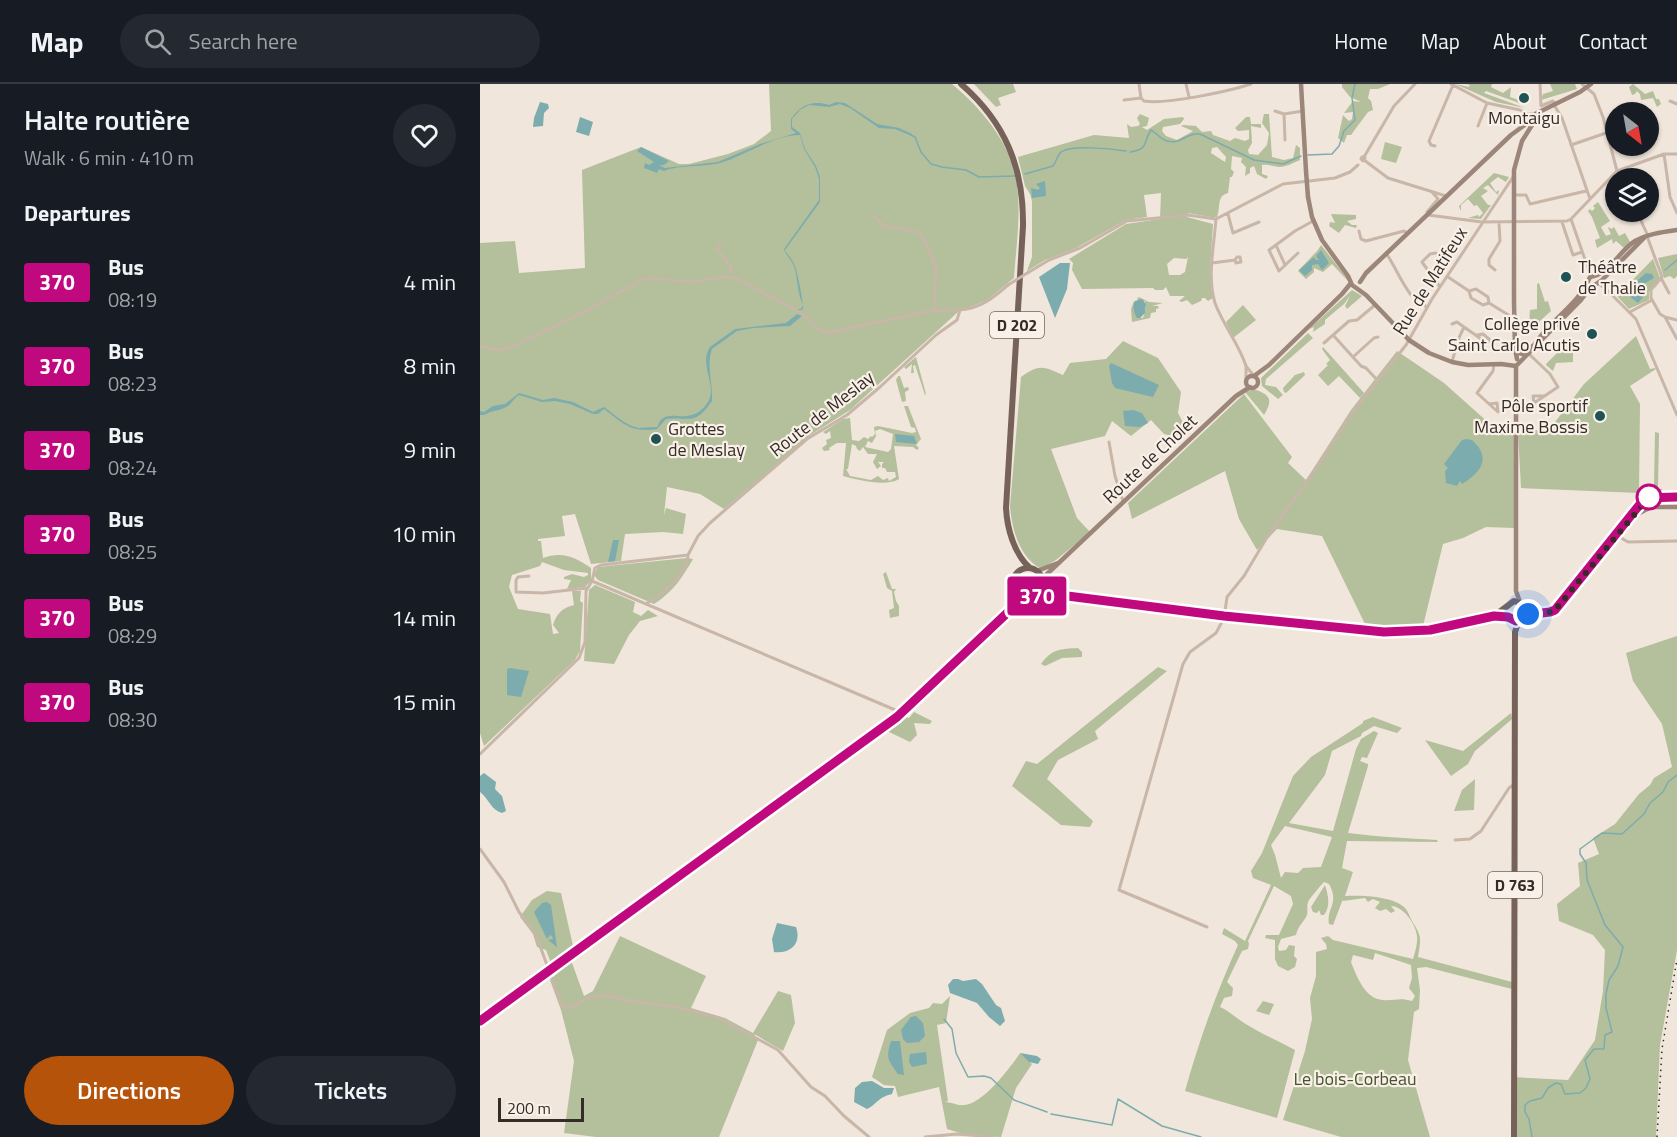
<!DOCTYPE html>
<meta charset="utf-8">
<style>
body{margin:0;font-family:"Titillium Web",sans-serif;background:#242831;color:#f1f3f6;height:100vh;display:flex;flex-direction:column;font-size:22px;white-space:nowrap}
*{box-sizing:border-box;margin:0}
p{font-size:20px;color:#9ea1a6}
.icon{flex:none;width:33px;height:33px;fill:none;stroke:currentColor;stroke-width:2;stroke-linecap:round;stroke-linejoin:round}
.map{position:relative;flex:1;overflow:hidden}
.details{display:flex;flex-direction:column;background:#171b24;width:480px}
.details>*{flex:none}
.badge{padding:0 12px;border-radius:4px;font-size:21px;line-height:39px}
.needle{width:39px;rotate:149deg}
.tools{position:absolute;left:1125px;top:18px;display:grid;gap:12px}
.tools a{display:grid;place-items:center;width:54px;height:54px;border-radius:50%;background:#171b24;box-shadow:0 2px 4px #0004;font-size:30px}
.scale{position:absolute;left:18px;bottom:15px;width:86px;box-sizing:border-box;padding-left:6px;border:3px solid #352c28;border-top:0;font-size:16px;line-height:21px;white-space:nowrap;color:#352c28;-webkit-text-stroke:4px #f9f0e8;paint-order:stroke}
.you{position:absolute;width:30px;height:30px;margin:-15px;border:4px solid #fff;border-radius:50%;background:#1a73e8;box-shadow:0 0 0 9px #1a73e833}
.map>.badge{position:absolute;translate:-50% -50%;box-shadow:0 0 0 3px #fff}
h2{padding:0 24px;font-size:22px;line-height:54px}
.round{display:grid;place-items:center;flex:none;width:63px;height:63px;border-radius:32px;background:#242831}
.summary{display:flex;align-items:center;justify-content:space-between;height:102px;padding:0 24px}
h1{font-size:28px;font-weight:600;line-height:45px}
.button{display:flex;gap:12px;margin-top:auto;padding:12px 24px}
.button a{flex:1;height:69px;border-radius:36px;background:#b45309;color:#fff;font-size:24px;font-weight:600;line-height:69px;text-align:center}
.button a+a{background:#242831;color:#f1f3f6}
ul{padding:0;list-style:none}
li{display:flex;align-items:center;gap:18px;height:84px;padding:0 24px}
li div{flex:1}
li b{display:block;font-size:22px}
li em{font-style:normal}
li .badge{min-width:66px;font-weight:700;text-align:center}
header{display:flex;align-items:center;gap:36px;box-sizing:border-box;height:84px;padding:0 30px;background:#171b24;border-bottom:2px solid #363941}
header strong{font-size:28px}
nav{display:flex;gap:33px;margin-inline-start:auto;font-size:21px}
.search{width:420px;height:54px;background:#242831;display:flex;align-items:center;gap:15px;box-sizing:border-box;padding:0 21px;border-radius:33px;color:#9ea1a6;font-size:22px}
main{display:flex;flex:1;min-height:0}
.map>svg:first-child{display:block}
.green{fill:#b4bf9c;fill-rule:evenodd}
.water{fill:#7cacad}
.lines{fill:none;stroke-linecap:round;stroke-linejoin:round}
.stream{stroke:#7cacad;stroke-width:1.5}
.street{stroke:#c8b6a8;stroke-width:3}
.secondary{stroke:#9c8579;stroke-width:4.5}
.primary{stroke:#776259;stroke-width:6}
.rail{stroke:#352c28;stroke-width:1.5;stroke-dasharray:1.5 4.5;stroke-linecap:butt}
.street-bridge{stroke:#c8b6a8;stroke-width:3}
.secondary-bridge{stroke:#9c8579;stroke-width:4.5}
.line-casing{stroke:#fff;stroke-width:14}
.line{stroke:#c0087f;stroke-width:9}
.walk{stroke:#352c28;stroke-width:6;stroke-dasharray:0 10.8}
.poi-dot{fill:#1f5355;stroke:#f9f0e8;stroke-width:2}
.stop-dot{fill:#fff;stroke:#c0087f;stroke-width:3}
.labels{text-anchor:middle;stroke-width:4.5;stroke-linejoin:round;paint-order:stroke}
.shield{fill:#f9f0e8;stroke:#706762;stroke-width:1.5}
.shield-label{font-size:16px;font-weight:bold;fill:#352c28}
.poi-label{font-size:18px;fill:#352c28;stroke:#f9f0e8;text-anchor:start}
.street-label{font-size:18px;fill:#352c28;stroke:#f9f0e8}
.park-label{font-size:18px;fill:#46532d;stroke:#f9f0e8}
</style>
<header>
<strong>Map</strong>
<div class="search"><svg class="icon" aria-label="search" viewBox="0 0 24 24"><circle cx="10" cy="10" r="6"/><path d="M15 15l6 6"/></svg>Search here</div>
<nav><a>Home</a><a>Map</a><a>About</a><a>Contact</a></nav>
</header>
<main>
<section class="details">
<div class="summary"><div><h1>Halte routière</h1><p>Walk · 6 min · 410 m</p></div><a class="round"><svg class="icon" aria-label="heart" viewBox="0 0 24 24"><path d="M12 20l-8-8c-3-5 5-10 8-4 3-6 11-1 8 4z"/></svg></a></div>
<h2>Departures</h2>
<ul>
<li><span class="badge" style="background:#c0087f;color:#fff">370</span><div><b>Bus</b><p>08:19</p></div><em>4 min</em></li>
<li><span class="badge" style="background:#c0087f;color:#fff">370</span><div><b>Bus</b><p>08:23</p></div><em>8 min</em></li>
<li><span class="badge" style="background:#c0087f;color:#fff">370</span><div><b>Bus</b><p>08:24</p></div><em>9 min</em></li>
<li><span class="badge" style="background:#c0087f;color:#fff">370</span><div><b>Bus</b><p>08:25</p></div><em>10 min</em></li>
<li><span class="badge" style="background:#c0087f;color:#fff">370</span><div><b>Bus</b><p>08:29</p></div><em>14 min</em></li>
<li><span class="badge" style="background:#c0087f;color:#fff">370</span><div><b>Bus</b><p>08:30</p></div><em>15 min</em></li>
</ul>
<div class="button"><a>Directions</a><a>Tickets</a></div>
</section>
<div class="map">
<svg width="1197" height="1053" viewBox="0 0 1197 1053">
<rect width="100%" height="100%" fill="#f1e6db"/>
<path class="green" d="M289,0H472C500,23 530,58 536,95C542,127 536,162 534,194L507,216L478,228L370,326L332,350L244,425L220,410L187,403L184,431L186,424L206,430L203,450L183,448L145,450L141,477L111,480L95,430L82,432L85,452L58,455V457H61L63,474C82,467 95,473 111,484V497L105,503L87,505L91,496L84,495V493L92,490L104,493L108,491V489L84,486L62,478L60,482L32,491L29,503L38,525L70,530L73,550L79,549L73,541C77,529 82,524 94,521L92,507H101L100,517L103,519L100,567L95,576L4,662L0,649V159L35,157L39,189L105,184L102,86L161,63L199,80H209L248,70L274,60L291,47Z
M494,0H533L536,8L518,14L521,21L516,23Z
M862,0H910L898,5H890L888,14L891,17L893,26L888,28L871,51H867L864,59L858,54L863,31L869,37L872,35L873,28L864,29L873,17L881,18L870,13L862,3Z
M975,0L989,3L990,1L986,0H1012L1011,3L1023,9L1031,3L1030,13L1041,17H1044L1045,20H1042L1006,7L1004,9L1045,24L1016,18Z
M1070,0H1095L1097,5L1061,16L1063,10L1073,7Z
M1153,0L1165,10L1173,7L1176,15H1179L1181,20L1177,23L1173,14L1161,16L1160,10L1157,7L1155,10L1152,11L1149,3Z
M660,30L669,34L667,42L662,43L667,46L684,35L703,33L704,35L700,40L683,43L682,47L686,52L697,56L713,47L701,42L703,41L716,42L722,48L731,47L733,51L750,57L755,54L765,57L769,55V46L758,47L755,44L766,33H770L771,40H781V44L771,42L772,59L768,66L769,70L778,71L787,61L789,49L782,39L784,30H789L792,73L804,76L813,74L816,61L820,64V76C813,79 806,83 799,83C792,82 788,80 782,81V90L788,92L786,95L777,90L774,82L770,84V89L765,92L766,83L761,78L762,74L752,72L751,85L754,88L752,93H750L748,109C736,112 741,123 737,133H731L708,129L707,133L733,140L730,187L733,214L728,217L725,214H722L721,217L712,221L707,216L702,218L699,217L705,212H690L686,203L683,206H675L673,204L602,205L592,186L593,179L589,175L646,140L680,135L681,109L664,111L667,133L646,136L596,164L565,176L547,187L552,173V117L550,110L545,102L538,73L614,51L649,54L647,40L651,43L658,42L660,40L657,34ZM737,63L746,73L745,78L748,80L731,69L732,64ZM708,173L705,188L700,191H689L687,180L694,174L706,175Z
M905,58L922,63L916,79L901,75Z
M1014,89L1029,93L1026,98L1018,93L1010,99L1016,108L1019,106L1018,111L1008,101L1003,104L1008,107L1001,112L1008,121H1011L1001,135L988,134L998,131L999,133L1003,129L997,121L994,122L988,115L981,121V127L979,122Z
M1118,118L1130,137L1121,143L1126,152L1131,150L1128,144L1129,143L1131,145L1134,143L1139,152L1145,149L1150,158L1144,164L1136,157L1133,160L1132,155L1117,164L1115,156L1120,154L1112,133L1108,127L1110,125L1112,127L1115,124L1113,122Z
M851,130L876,131V135L867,137L872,141H877L876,144L865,141L859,149L849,142L850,138L855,139Z
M841,161L868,195L867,196L852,180L843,188L834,184V188L826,195L818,187L838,166Z
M1197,170V192L1194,195L1190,192L1184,194L1178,174Z
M1173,175L1180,194L1169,208V216L1149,225L1137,212Z
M1059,199L1065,218L1068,217L1071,227L1051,245L1049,241L1050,226L1057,225V200Z
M872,206L882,212L867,225L865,222L870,212L864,220L845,236V240L833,248L834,243L829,245Z
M659,213L669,218L683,219L672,222H678L679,224L676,225V228L671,229L670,234L652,238L651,225L654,217L656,219L657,233L663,234L666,224L665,217L659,218L657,215Z
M763,221L776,236L753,254L746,238Z
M828,249L833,254L786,295L785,301L796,303L803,311L798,315L782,302L781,294Z
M1156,252L1170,285L1175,284L1176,285L1150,302L1160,320L1159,409L1041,404L1038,347L1069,346L1104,300Z
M1090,256L1093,261V278L1076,279L1073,287L1066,281V280Z
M643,257L678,274L701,308L698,329L706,344L696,353L684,350L671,336L651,352L632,337L625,352L571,365L597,434L610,448L576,476L561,485C539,472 532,446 530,422L541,293C559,280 563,282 583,291L590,279L626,275Z
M843,263L884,309L880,314L859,292L848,302L838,291L848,281L846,280L850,276L842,265Z
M917,267L964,299L1020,349H1034V444L1006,443L983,454L963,460L942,546L918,549L886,542L842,452L797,445L777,466L759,435L745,387L652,435L648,419L764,310L812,373L808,379L826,396L871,326Z
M436,273L446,310L445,311L435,281L433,282L434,289H431L432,280L426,285L424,283Z
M824,288L825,291L806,309L804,308L803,304L815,291Z
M418,292H420L424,304L428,303L429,306L425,308L426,317L422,318L416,296Z
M774,305C791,311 793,316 784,331L765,308Z
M424,322H428L441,355L436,361L439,364L437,366L433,363L414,362L419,395C407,403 377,396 363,392L366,359H357L349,364L350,366L344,367L342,364L347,360L346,356L351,354L350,347L346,350L343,348L363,335L370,334L372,356L379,357L384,353L388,355L391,352L392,353L395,350L394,343L398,342L432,349L436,348L435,344L431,343ZM400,345L413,350L411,365L408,368L385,363L388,357L392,359L396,352L395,347ZM372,360L376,362L377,365L380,367L383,363L388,370H397L393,378L397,385L401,382L398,378H404L402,380V384H405L407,388H415L416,393L409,397L408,394L403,396L398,392L391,396L370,392L366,385H368Z
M1175,348L1179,349L1178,405H1182V412H1168L1169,406L1174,401Z
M207,474L213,475C202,494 193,508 174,520L118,496L114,491L118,483Z
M406,488L412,505H416L414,508L416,517L419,522V532L410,534L409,526L414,524L412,507L407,504L403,490Z
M115,501L155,518L153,528L161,532L168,526L178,532L160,537L149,551L134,580L104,577L109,506Z
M1197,552V866L1180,961L1176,1053H1037L1032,993L1088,996L1115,956L1123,907L1125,866L1113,851L1079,837L1077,820L1100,802L1098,779L1119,770L1113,754L1135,740L1159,710L1170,701L1174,694L1192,683L1182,640L1153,597L1146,569Z
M598,564L602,568V573L582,574L565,582L561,580C572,565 580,565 598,564Z
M678,583L687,587L615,647L618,655L578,676L567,695L613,737L610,743L581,741L532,702L546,677L557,680Z
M434,628L452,637L450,640L434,639L437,651L430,658L405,646L423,632L429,634Z
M1031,629L1032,635L995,667L988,680L971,692L945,656L983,667Z
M893,633L922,644L917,649L894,642L882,649L881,652L852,667L845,691L809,739L853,747L876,665L881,655L894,647L898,649L887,674L882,673L880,677L888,680V682L868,749C898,753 927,754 957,756L958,758L867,757L862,784L873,788L865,812C880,811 914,812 925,824C928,827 930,833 932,837C942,853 941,854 938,873L1032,898V905L946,883L937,884L940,906L939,925L934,928L928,976L950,1053H861L803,1036L825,967L832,935L830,914L836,892V868L847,865L846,860L841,854L848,852L853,856L933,875C935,868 938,859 937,852C936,840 923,822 911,822L915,827L911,829L906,825L900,827L895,824L900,818L893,815L888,818L885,814L863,817V815L853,841L849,840C846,824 860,820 849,800L844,798C841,801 830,814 828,818C826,823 829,828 826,833C822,840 818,842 816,851L801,855L798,863L799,867L806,866L809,861L815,862L814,872L817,875L815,883L808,887L798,882L795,875V856L785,854L786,851H799L813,820L811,812L794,802L768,857L769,860L768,865L762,867L747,898L753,904L752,912L744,914L740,923C749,927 755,933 764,939C780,949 798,957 815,966L797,1034L705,1007C719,957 736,909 758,861L755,857L742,850L744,844L765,857L791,801L773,794L771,787L782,769L813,692L831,673L883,639V637ZM805,742L852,753L841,783L823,784L818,789L805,788L801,794L795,771L791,761ZM895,869L931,881L932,894L929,904L935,912L932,917C919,913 915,917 903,916C885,915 877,893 871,878L873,871L893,876Z
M995,695L994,726L974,727L982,706Z
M845,801C848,811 851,822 844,831H841L839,826L837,829L833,828L831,823Z
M67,807L81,809L94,866L72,882L66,866L57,863L53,850L40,833L52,816Z
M140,852L226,892L211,924L245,934L273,949L298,907L311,911L315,939L303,967L274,950L278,956L239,1053H116L84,1049L94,977L81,926L70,896L91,876L104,912L113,907Z
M470,912L466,939L457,941L468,1017L465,1018C471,1018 478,1022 484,1021C502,1021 531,983 540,969L552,980L536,1004L521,1053L490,1052L467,1045L459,1003L418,1013L415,1002L404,1001L392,993L407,946L430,929L449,924L453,919L462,920Z
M783,917L794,920L789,931L776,927Z"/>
<path class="water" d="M60,18L68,20L69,24L64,29L63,42L53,43L54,34Z
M356,18L365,19L397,40L419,44L432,50V52L415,45L399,44L370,24L360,20L349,23L329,21L320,26L312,35V43L320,49L325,65L336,82L340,93V118L305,166C307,171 311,173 313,178C317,183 324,221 323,225L319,227L317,225H321L323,221C317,208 318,195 314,182C311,175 306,172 304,165L339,116V95L335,83L324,65L320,51C293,51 267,71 240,79C224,83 197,81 184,87L179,85L177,89L164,84L165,79L169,81L174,78L157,67L161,63L189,77L184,81H179L185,84L238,78L280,60L316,49L311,45V35C321,21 332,16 349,21Z
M100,33L113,38L109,52L96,48Z
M565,97L566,112L552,114L551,104L558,106L560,104L556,100Z
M841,166L849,179L842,186L838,180L832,181V186L825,192L819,186L834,173L836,176H839L836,172Z
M580,179H590L587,205L575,234L559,193Z
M1166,189L1172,190L1174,194L1160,202L1163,213L1158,219L1149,212H1143L1144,208Z
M662,215L666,220L665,229L660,234H657C654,229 652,223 655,217Z
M317,230L322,232L310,242L273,244L257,247L232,265C226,283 233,298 232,317C214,343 210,332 186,335L177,345C151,349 144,340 124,325L118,330H113L90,320L75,317L62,318L39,311C34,314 33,318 28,322C21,327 12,326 4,331H0V327L4,328L13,322L25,320L39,309L63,316L74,314L93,318L113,328L124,323C134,330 145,341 158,344C160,344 173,343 177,343C179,341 179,337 182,335C192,325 212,343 228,318C238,301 218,280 230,263L255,245L306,239Z
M631,279L679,301L673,313L635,304L632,299L629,282Z
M653,326L662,329L668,339L660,343L645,342L643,327Z
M415,350L434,352L437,360L416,358Z
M986,355L992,356C1012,374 1001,388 982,400L980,397L977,402L966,399L965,387L968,384L964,380L982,356Z
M133,456H139L135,477L128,478Z
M30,584L49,587L41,613L27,611V585Z
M4,689L16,698L15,705L22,712L26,727L22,729C11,726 9,715 0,708V692Z
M67,818L71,821L77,863L68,856L73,855L72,852L70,851L67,855L54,828L62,819Z
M297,839L316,843C322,860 310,870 294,868L292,855Z
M473,895H478L483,897L496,895L502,900L516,921L521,924L525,937L520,942L509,933L497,919L470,909L468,901Z
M436,932L443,939L445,952L439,958L427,959L423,955L421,946L431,933Z
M411,957H420L424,991L418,990C409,977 405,975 411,957Z
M446,968L447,980L432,983L429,978L430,970Z
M540,969L557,972L561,975L558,980L549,978Z
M392,997L404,1004H414L412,1010C396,1014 398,1020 387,1025L374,1018L375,1004L382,998Z"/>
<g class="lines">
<path class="stream" d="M431,51L435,53L441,68L451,80L462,83L486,86L499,93L535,92
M650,68C670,65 662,59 671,46C677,49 680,55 687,57C701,61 707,48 720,50L774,76L803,80L821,72
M828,71L852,70L859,62L864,47L875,36L872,14L875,0
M545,90L573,82C576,78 577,73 580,69C589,60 633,65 646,67
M1185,186L1197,176
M464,935L472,945L476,969L488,993L504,992L511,994L534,1016L567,1028
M571,1030L632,1041L638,1015L682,1042L721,1053
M1052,1053L1049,1035L1045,1028V1021L1050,1017L1062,1014L1068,1004L1076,999L1081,1000L1085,1010L1100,1009L1106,1004L1110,995L1105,976L1114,965H1124L1125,951L1132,948L1126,924V910L1129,896L1138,882L1143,863L1125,841L1107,796L1106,779L1100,770V765L1122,749L1142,750L1164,730L1170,719L1183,708L1188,698L1197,691"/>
<path class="street" d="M659,0L661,14
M706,0L709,13
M971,0L1007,19L1040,26L1050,31
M1060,0L1061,22L1073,17L1076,20
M1102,0L1114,10L1123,33L1137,87L1141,94
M661,14L664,17C686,21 749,7 771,0
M644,16L661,14
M1190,17L1197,20
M1074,21L1082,34L1110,115
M795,27L804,30
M998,42L1007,19
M805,56L804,30L823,27
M1091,61L1126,49
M955,62L951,61L949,57L973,1
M1184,70L1190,113L1197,129
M882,73L885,74L883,77L881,75Z
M884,73L914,22L935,0
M884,76L908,94L966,112
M1034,111H1046L1050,120L1106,107
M947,128L958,115L952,108
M1157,128L1168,152
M748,130L753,149L779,138
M393,131L404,142L434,147L442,151L456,183L454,227
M948,131L1002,138L1087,137L1091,135L1137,87L1184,70H1197
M736,135C734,162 727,193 735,219C743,241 759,260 766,282
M1091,135L1111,193
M1082,138L1093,171L1102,168
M879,147L881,155L886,157L924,147L928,149
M1167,152L1182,193L1171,206V214L1180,230L1185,233L1197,255
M241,160L237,165L251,183V193
M796,161L805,181
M818,169L799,187L789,166L815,147L833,137
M906,169C916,184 920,196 931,211L936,212L947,224
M956,169L950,170L942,178L960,203
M732,179L755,176L756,179L761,178L760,173H757L755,176
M1015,186L1009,181V175L1020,157L1019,139
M549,188L569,176L600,164L647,137L708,131L736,135L803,100L855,94L870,88L878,81
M968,193L989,207L991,214L1003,221L1009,219
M1181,194L1189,209
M1118,199L1127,206L1156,235L1197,331
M989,207L996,205L1008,213L1009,219L1035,235
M1150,228L1172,216
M1185,233L1197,236
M972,240L977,238L984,243
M853,251L881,282L886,284L898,297
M997,251L1003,250L1010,256L1007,259
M844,259L869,237L877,236L895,221
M0,262L16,266L32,263L109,225L162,196L172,194L211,198L244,193L256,194L320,228L340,246L347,249L450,227L480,226
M1049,270L1070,290L1078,303L1054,319L1053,312H1064
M873,273L894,254L898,253
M972,278L978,256L984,243L1007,259
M766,295V282L773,291
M1009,320L1017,319L1018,328L997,309L1013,287L1014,280
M629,358L635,392L643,417
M1136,451L1148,458L1197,457
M49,492L38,493L36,496V508L63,509L107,504
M112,497L420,628
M166,520C181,511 208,490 208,471
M0,670L99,574L105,558L106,507L112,497L115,484L121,481L208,471L218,452L230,439L327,355L367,331L400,303L456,251L477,236L480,226C501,224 513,214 528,201
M975,756L990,755L1001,747L1029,704L1033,701
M0,765L24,798L39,828L56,851L82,922L90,924L109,914L124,911L151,917L196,923L239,934L298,966L331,1003L345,1012L364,1032L389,1053
M727,843L639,806L703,580L710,568L736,549L744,534L747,513L764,492L786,455L841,377L873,328L926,261L952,215L1033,93
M445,1053L477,1050L513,1053"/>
<path class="secondary" d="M821,0L826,87
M1055,30L1100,8L1111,0
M1056,31H1050V37L1055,38L1060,31
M828,113L832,133L842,156L868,192L872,201L886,211L929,256L949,269L972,278L988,281L1021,280L1036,282L1101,216L1110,204L1121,197L1165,153
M880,198L886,189L1031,51L1050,37
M1053,263C1068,237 1099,221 1110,193C1130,190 1139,167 1155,157C1167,150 1183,148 1197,146
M1035,265L1039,269L1043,270L1054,261
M1037,275L1035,265L1034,218V86L1042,57L1054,38
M1036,282V507L1040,518
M766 298a6 6 0 1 1 12 0a6 6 0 1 1-12 0Z
M774,292L789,281L862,210L871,199
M1162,420L1168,423H1197
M1152,433L1171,423
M557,487L578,479
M563,496L567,490L756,312L770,303
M1045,531L1070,528L1075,526L1165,414L1197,413"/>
<path class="primary" d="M481,0C525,38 544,84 543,142L526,424C527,444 534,470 550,484
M533 499a15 15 0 1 1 30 0a15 15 0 1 1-30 0Z
M559,510L565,509L744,532L904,548L950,546L1014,532L1028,533L1036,537L1044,533L1045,525L1042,520L1034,517L1014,532
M0,937L417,633L543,514
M1034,1053L1035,548L1039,536"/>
<path class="rail" d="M1177,1053L1182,965L1197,875"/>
<path class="street-bridge" d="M528,201L549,188"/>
<path class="secondary-bridge" d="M826,87L828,113"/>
</g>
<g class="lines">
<defs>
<path id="line" d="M0,937L417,633L543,514H552L564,509L744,532L904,548L950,546L1014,532L1028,533L1036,537L1045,531L1070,528L1075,526L1165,414L1197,413"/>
</defs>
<use href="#line" class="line-casing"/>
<use href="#line" class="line"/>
<path class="walk" d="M1048,530L1070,528L1075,526L1169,413"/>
</g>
<g class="poi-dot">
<circle cx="1044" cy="14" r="6"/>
<circle cx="1086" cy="193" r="6"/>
<circle cx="1112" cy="250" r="6"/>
<circle cx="1120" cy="332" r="6"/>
<circle cx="176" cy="355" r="6"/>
</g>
<circle class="stop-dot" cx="1169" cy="413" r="12"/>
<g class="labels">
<g class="shield">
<rect x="510" y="228" width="54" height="26" rx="4.5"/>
<rect x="1008" y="788" width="54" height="26" rx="4.5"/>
</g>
<g class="shield-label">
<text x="537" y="247">D 202</text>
<text x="1035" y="807">D 763</text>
</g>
<g class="poi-label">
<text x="1044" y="40" text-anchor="middle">Montaigu</text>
<text x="1098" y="189">Théâtre<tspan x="1098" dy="21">de Thalie</tspan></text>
<text x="1100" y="246" text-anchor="end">Collège privé<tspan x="1100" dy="21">Saint Carlo Acutis</tspan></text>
<text x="1108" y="328" text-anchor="end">Pôle sportif<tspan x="1108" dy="21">Maxime Bossis</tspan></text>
<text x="188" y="351">Grottes<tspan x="188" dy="21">de Meslay</tspan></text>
</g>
<g class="street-label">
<text transform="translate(950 197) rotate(-58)" y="6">Rue de Matifeux</text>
<text transform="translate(342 330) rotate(-38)" y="6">Route de Meslay</text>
<text transform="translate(670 375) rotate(-43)" y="6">Route de Cholet</text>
</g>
<g class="park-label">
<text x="875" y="1001">Le bois-Corbeau</text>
</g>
</g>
</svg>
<div class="tools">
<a><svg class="needle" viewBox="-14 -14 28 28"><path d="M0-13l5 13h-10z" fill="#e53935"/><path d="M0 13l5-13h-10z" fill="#9ea1a6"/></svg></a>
<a><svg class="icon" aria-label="layers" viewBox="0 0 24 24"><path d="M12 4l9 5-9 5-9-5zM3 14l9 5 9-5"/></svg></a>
</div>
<div class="scale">200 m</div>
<div class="you" style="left:1048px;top:530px"></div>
<b class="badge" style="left:557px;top:512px;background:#c0087f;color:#fff">370</b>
</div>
</main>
